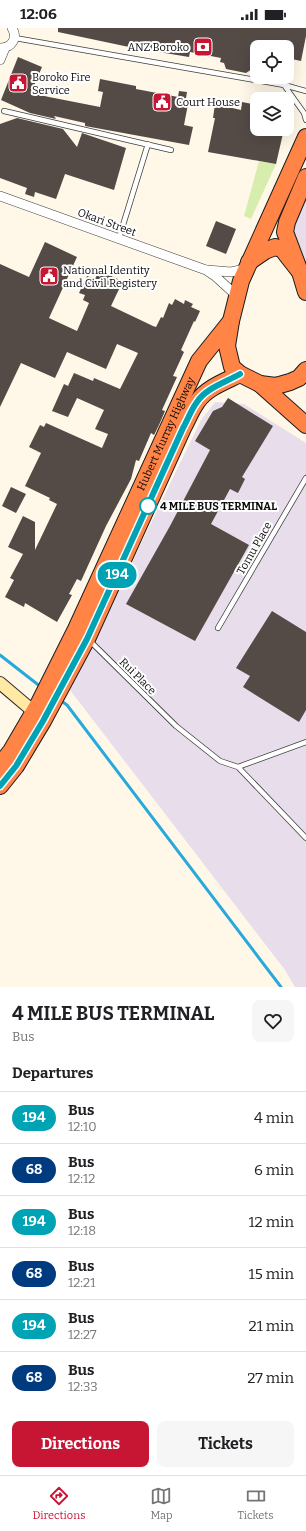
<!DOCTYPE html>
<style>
body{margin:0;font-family:Bitter,serif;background:#f6f6f6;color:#202124;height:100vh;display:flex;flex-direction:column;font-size:15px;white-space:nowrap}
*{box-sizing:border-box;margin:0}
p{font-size:13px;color:#757577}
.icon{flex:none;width:22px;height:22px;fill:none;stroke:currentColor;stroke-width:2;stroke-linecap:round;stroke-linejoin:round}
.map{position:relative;height:959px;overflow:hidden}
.drawer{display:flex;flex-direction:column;background:#fff;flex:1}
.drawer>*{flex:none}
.badge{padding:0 8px;border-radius:13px;font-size:14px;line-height:26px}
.buttons{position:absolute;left:250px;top:12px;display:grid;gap:8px}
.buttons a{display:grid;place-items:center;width:44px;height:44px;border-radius:8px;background:#fff;box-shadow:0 4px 16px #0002;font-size:20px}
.map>.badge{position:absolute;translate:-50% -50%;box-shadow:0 0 0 2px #fff}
h2{padding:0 12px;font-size:15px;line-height:36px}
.round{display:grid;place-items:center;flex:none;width:42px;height:42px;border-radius:8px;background:#f6f6f6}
.head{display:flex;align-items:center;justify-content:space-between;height:68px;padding:0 12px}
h1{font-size:19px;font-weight:700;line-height:30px}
.button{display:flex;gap:8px;margin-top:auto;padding:8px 12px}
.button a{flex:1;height:46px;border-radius:8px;background:#c71634;color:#fff;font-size:16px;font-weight:700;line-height:46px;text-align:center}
.button a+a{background:#f6f6f6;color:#202124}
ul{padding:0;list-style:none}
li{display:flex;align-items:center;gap:12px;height:52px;padding:0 12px;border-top:1px solid #e0e0e0}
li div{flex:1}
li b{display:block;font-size:15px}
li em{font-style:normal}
li .badge{min-width:44px;font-weight:700;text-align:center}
.status{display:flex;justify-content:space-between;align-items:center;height:28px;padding:0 20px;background:#fff;direction:ltr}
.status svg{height:11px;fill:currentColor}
.dock{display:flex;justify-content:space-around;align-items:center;height:56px;border-top:1px solid #e0e0e0;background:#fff;font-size:11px;color:#757577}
.dock a{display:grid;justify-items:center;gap:2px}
.dock .current{color:#c71634}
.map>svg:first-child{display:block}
.industrial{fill:#e8ddeb}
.green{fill:#d7edae}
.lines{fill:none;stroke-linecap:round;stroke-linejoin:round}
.stream{stroke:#27a9db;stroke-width:3}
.building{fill:#544a46}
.lane-casing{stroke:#3e3e3e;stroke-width:6}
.street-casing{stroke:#3e3e3e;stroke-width:10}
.secondary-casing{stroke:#2d2d2d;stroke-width:14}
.highway-casing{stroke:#1c1c1c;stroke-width:18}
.lane{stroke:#fff;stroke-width:4.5}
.street{stroke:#fff;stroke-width:9}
.secondary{stroke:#ffe9a3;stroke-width:12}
.highway{stroke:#ff8446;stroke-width:16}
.line-casing{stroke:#fff;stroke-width:9}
.line{stroke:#00a3b4;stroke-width:6}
.stop-dot{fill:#fff;stroke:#00a3b4;stroke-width:2}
.labels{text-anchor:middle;stroke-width:4;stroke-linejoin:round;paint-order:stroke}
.poi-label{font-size:11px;fill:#0b0b0b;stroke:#fff;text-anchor:start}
.street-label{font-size:11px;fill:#0b0b0b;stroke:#fff}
.stop-label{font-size:11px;font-weight:bold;fill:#0b0b0b;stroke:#fff;text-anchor:start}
</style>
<div class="status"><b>12:06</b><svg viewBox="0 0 49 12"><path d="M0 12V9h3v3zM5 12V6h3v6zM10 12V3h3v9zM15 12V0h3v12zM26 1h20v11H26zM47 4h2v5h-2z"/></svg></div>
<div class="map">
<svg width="306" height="959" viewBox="0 0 306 959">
<rect width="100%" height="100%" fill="#fff8e8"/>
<path class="industrial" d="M306,170V242L291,205Z
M215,374L244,376L306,415V959H295L285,942L70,662L201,392Z"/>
<path class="green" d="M259,133L276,136L251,191L244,188Z"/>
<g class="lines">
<path class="stream" d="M0,627L41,659
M60,672L67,677L281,959"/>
</g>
<path class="building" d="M58,0H306V8L301,33L287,30V19H256L252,41L246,45L226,41L224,35L220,34L221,30L190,24L189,29L129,19L58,4Z
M18,29L42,39L31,65L49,69L100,79L103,64L98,63L100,51L136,58V61L178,69L179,63L187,64L186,70L189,71L184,97L193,99L189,117L85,98V95L54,88L56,91L30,85L1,72Z
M242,74L257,77V101H284L276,136L208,124L215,90H213L215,76L241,82Z
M17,90L63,101L77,119L82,105L126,120L114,162L65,146L56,171L35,164L34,169L25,166L27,160L0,150V96Z
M216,193L236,201L226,226L206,218Z
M45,214L77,229L49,290L77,303L89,275L83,272L85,267L79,265L87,248L95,251L97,247L100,249L102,244L120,252L119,256L121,257L111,278L153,298L156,299L161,289L163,290L169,275L172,277L175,271L184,276L185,272L193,276L191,279L200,283L195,294L194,293L181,322L184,324L173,348L177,349L162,382L165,383L159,397L154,407L151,405L139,433L136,432L131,451L106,498L81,553L77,551L69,566L72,567L57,594L25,575L24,579L5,569L14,552L10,550L23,526L8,519L23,488L35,494V522L57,476L49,472L50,470L25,458L41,425L29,419L40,397L44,399L46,395L102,420L108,406L95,401L104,382L77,370L68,389L52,383L64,356L68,358L74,345L93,353L94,350L120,361L138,325L117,316L106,341L67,324L55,350L21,335L0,379V236L29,249Z
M228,370L273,398L242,449L245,451L238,465L230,461L211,496L249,517L195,613L126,576L170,498L210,422L195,413L213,383L222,379Z
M11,459L26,466L16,485L2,478Z
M272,583L306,604V682L299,694L243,659L250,648L236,640Z"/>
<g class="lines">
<defs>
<path id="lane" d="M15,10L284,57L306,63
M284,57L304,85L306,92
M4,83L171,122
M119,210L148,116
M218,600L306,450
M90,613L176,698L220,733L238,739
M306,714L238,739L306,810"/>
<path id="street" d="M0,20C12,20 18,10 12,0
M0,32L5,20
M0,168L206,242L215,248L237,268
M207,242L231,244L245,241"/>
<path id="secondary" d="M0,655L33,683"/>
<g id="highway">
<path d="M306,109L241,253L231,293L227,318L232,339L240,346L260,356L276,358L290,354L299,350L306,342"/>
<path d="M249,234L265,223L275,219L282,221L300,244L306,264"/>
<path d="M300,244L285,204L287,194L306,149"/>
<path d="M260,356L306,397"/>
<path id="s1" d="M0,737L11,723L39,675L76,601L199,333L231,293"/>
<path d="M0,758L16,738L43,693L87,611L183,400C188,391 191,382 197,374C206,360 226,353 240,346"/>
</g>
</defs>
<use href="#lane" class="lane-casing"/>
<use href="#street" class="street-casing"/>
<use href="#secondary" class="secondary-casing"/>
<use href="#highway" class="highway-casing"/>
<use href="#lane" class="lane"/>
<use href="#street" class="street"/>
<use href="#secondary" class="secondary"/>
<use href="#highway" class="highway"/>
</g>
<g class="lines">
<defs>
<path id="line" d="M0,758L16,738L43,693L87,611L183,400C188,391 191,382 197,374C206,360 226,354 240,346"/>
</defs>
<use href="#line" class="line-casing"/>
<use href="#line" class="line"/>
</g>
<defs>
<symbol id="bank-square" viewBox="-11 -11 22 22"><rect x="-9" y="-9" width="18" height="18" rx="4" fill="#c71634" stroke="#fff"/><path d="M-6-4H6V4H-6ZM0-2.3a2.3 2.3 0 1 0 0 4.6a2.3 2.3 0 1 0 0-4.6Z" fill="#fff"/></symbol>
<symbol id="civic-square" viewBox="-11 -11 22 22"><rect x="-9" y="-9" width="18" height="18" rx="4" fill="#c71634" stroke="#fff"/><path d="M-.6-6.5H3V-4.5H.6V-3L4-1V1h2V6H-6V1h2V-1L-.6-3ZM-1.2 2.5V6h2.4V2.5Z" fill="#fff"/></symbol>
</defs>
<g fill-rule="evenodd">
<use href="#bank-square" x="192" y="8" width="22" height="22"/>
<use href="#civic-square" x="7" y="44" width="22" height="22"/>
<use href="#civic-square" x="151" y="63" width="22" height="22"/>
<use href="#civic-square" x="38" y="237" width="22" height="22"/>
</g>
<circle class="stop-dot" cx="148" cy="478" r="8"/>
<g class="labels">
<g class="poi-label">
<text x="189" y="23" text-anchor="end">ANZ Boroko</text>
<text x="32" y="53">Boroko Fire<tspan x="32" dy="13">Service</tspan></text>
<text x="176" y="78">Court House</text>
<text x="63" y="246">National Identity<tspan x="63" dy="13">and Civil Registery</tspan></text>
</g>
<g class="street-label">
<text transform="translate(107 194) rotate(20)" y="4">Okari Street</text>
<text dy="4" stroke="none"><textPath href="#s1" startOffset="371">Hubert Murray Highway</textPath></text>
<text transform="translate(254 520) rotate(-60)" y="4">Tomu Place</text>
<text transform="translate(138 648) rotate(45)" y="4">Rui Place</text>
</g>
<g class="stop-label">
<text x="160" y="482">4 MILE BUS TERMINAL</text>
</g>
</g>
</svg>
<div class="buttons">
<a><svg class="icon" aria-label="locate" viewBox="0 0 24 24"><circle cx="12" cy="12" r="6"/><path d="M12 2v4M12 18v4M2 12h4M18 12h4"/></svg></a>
<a><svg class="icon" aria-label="layers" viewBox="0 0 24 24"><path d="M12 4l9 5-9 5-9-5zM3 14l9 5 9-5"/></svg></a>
</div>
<b class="badge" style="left:117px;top:547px;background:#00a3b4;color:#fff">194</b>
</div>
<section class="drawer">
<div class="head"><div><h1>4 MILE BUS TERMINAL</h1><p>Bus</p></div><a class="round"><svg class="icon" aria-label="heart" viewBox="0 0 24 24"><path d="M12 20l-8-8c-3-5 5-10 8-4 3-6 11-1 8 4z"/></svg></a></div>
<h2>Departures</h2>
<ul>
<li><span class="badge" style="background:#00a3b4;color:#fff">194</span><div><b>Bus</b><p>12:10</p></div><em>4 min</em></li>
<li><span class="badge" style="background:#003b80;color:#fff">68</span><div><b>Bus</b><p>12:12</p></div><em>6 min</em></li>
<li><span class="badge" style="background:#00a3b4;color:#fff">194</span><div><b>Bus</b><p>12:18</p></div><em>12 min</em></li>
<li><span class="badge" style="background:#003b80;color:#fff">68</span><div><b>Bus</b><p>12:21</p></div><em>15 min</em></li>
<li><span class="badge" style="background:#00a3b4;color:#fff">194</span><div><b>Bus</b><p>12:27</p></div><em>21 min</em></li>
<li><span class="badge" style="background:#003b80;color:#fff">68</span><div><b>Bus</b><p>12:33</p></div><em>27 min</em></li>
</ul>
<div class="button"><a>Directions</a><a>Tickets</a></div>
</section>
<nav class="dock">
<a class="current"><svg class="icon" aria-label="directions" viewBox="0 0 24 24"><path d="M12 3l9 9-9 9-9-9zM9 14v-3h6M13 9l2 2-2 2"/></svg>Directions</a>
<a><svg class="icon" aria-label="map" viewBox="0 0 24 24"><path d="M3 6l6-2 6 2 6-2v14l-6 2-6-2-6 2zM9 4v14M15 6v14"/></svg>Map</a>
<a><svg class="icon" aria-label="tickets" viewBox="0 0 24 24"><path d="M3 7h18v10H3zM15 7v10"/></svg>Tickets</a>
</nav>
